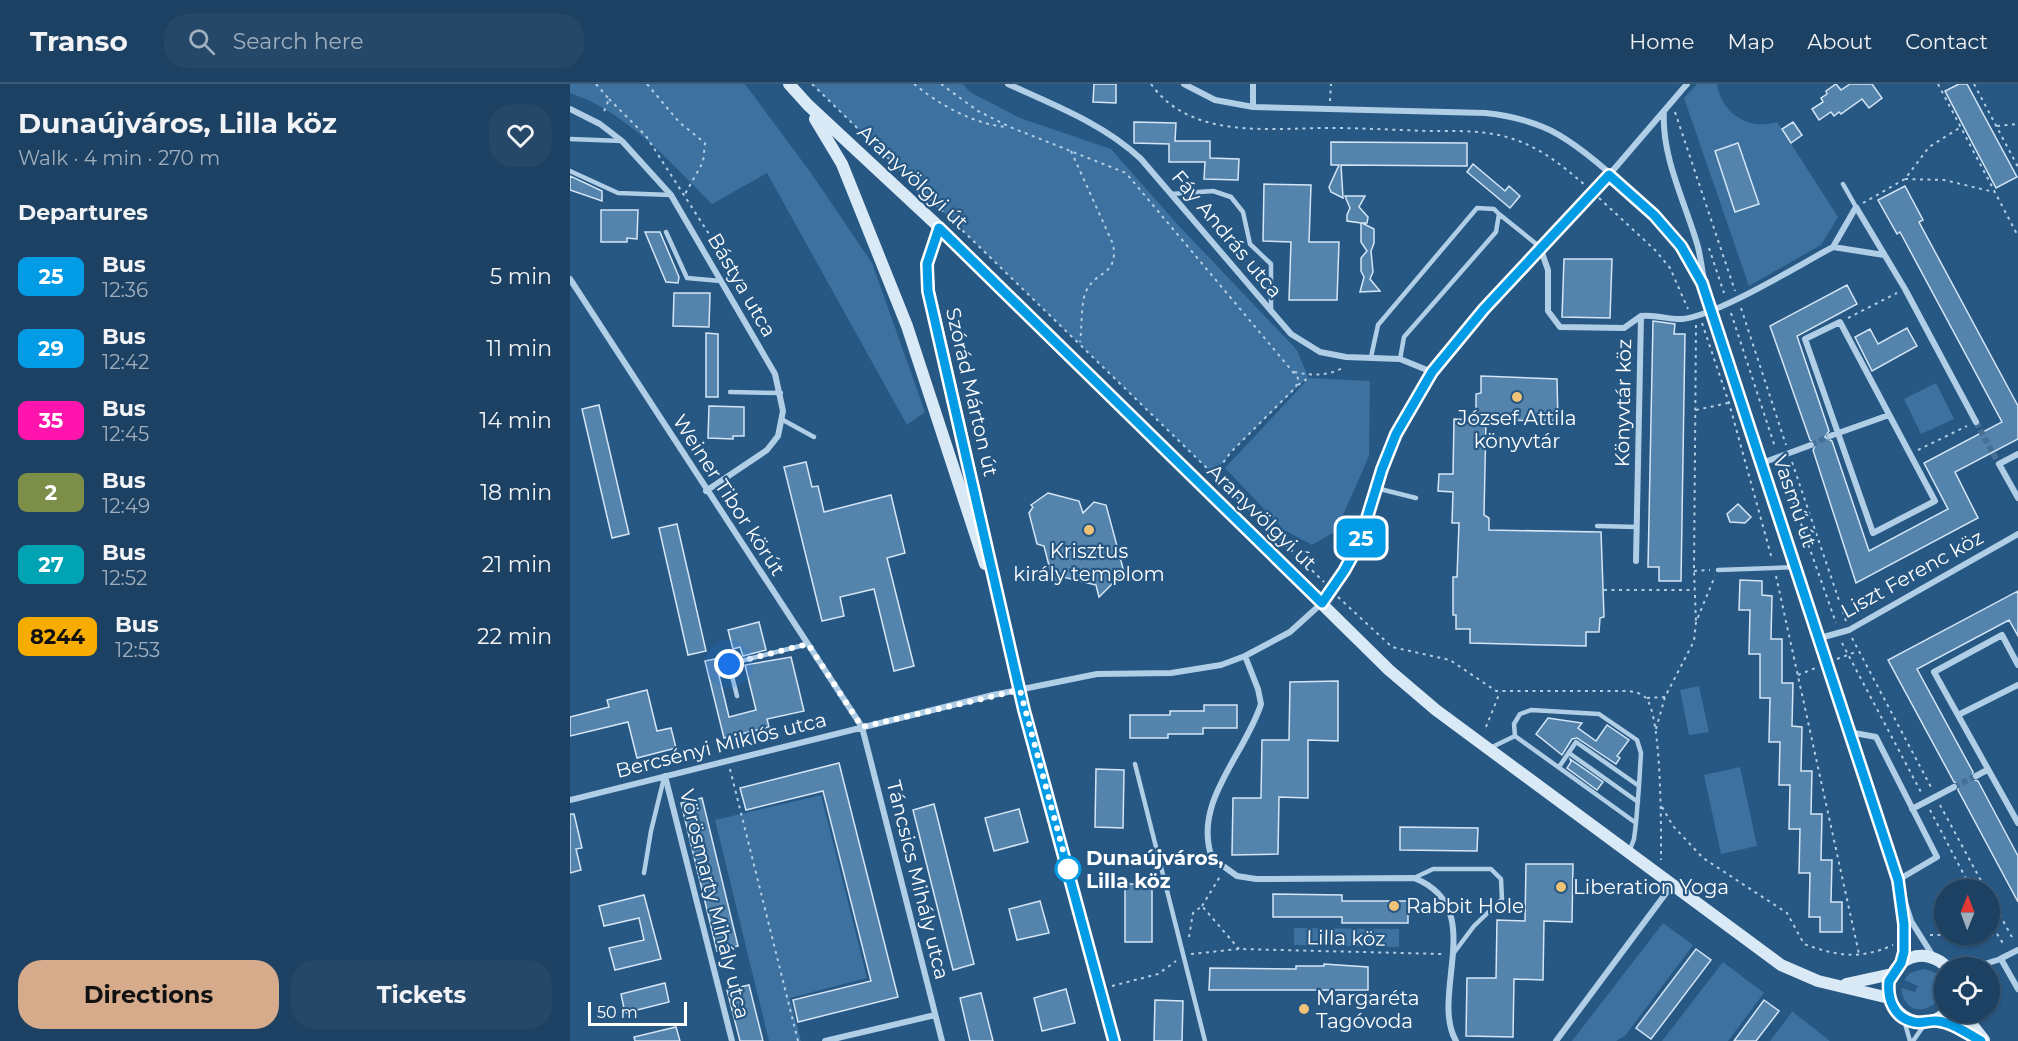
<!DOCTYPE html>
<meta charset="utf-8">
<style>
body{margin:0;font-family:Montserrat,sans-serif;background:#254868;color:#f1f3f6;height:100vh;display:flex;flex-direction:column;font-size:22px;white-space:nowrap}
*{box-sizing:border-box;margin:0}
p{font-size:20px;color:#a0afbe}
.icon{flex:none;width:33px;height:33px;fill:none;stroke:currentColor;stroke-width:2;stroke-linecap:round;stroke-linejoin:round}
.map{position:relative;flex:1;overflow:hidden}
.side{display:flex;flex-direction:column;background:#1d4162;width:570px}
.side>*{flex:none}
.badge{padding:0 12px;border-radius:9px;font-size:21px;line-height:39px}
.needle{width:39px;rotate:1deg}
.buttons{position:absolute;left:1364px;top:795px;display:grid;gap:12px}
.buttons a{display:grid;place-items:center;width:66px;height:66px;border-radius:50%;background:#1d4162;box-shadow:0 2px 4px #0004,0 0 0 2px #3b5a77;font-size:30px}
.scale{position:absolute;left:18px;bottom:15px;width:99px;box-sizing:border-box;padding-left:6px;border:3px solid #fff;border-top:0;font-size:16px;line-height:21px;white-space:nowrap;color:#fff;-webkit-text-stroke:4px #275783;paint-order:stroke}
.you{position:absolute;width:30px;height:30px;margin:-15px;border:4px solid #fff;border-radius:50%;background:#1a73e8;box-shadow:0 0 0 9px #1a73e833}
.map>.badge{position:absolute;translate:-50% -50%;box-shadow:0 0 0 3px #fff}
h2{padding:0 18px;font-size:22px;line-height:54px}
.round{display:grid;place-items:center;flex:none;width:63px;height:63px;border-radius:24px;background:#254868}
.head{display:flex;align-items:center;justify-content:space-between;height:102px;padding:0 18px}
h1{font-size:28px;font-weight:700;line-height:45px}
.primary-button{display:flex;gap:12px;margin-top:auto;padding:12px 18px}
.primary-button a{flex:1;height:69px;border-radius:24px;background:#d6ab8b;color:#111;font-size:24px;font-weight:700;line-height:69px;text-align:center}
.primary-button a+a{background:#254868;color:#f1f3f6}
ul{padding:0;list-style:none}
li{display:flex;align-items:center;gap:18px;height:72px;padding:0 18px}
li div{flex:1}
li b{display:block;font-size:22px}
li em{font-style:normal}
li .badge{min-width:66px;font-weight:700;text-align:center}
header{display:flex;align-items:center;gap:36px;box-sizing:border-box;height:84px;padding:0 30px;background:#1d4162;border-bottom:2px solid #3b5a77}
header strong{font-size:28px}
nav{display:flex;gap:33px;margin-inline-start:auto;font-size:21px}
.search{width:420px;height:54px;background:#254868;display:flex;align-items:center;gap:15px;box-sizing:border-box;padding:0 21px;border-radius:24px;color:#a0afbe;font-size:22px}
main{display:flex;flex:1;min-height:0}
.map>svg:first-child{display:block}
.green{fill:#3c71a0}
.building{fill:#5483ac;stroke:#d4e6f6;stroke-width:1.5}
.lines{fill:none;stroke-linecap:round;stroke-linejoin:round}
.street-tunnel{stroke:#477096;stroke-width:6;stroke-dasharray:6 3;stroke-linecap:butt}
.path{stroke:#b1cee7;stroke-width:2;stroke-dasharray:3 4.5;stroke-linecap:butt}
.lane{stroke:#b1cee7;stroke-width:4.5}
.street{stroke:#b1cee7;stroke-width:6}
.secondary{stroke:#dae9f6;stroke-width:12}
.line-casing{stroke:#fff;stroke-width:14}
.line{stroke:#029be6;stroke-width:9}
.walk{stroke:#fff;stroke-width:6;stroke-dasharray:0 10.8}
.poi-dot{fill:#efc277;stroke:#275783;stroke-width:2}
.stop-dot{fill:#fff;stroke:#029be6;stroke-width:3}
.labels{text-anchor:middle;stroke-width:4.5;stroke-linejoin:round;paint-order:stroke}
.street-label{font-size:20px;fill:#fff;stroke:#275783}
.poi-label{font-size:20px;fill:#fff;stroke:#275783;text-anchor:start}
.stop-label{font-size:20px;font-weight:bold;fill:#fff;stroke:#275783;text-anchor:start}
</style>
<header>
<strong>Transo</strong>
<div class="search"><svg class="icon" aria-label="search" viewBox="0 0 24 24"><circle cx="10" cy="10" r="6"/><path d="M15 15l6 6"/></svg>Search here</div>
<nav><a>Home</a><a>Map</a><a>About</a><a>Contact</a></nav>
</header>
<main>
<section class="side">
<div class="head"><div><h1>Dunaújváros, Lilla köz</h1><p>Walk · 4 min · 270 m</p></div><a class="round"><svg class="icon" aria-label="heart" viewBox="0 0 24 24"><path d="M12 20l-8-8c-3-5 5-10 8-4 3-6 11-1 8 4z"/></svg></a></div>
<h2>Departures</h2>
<ul>
<li><span class="badge" style="background:#029be6;color:#fff">25</span><div><b>Bus</b><p>12:36</p></div><em>5 min</em></li>
<li><span class="badge" style="background:#029be6;color:#fff">29</span><div><b>Bus</b><p>12:42</p></div><em>11 min</em></li>
<li><span class="badge" style="background:#ff15ad;color:#fff">35</span><div><b>Bus</b><p>12:45</p></div><em>14 min</em></li>
<li><span class="badge" style="background:#7d8e48;color:#fff">2</span><div><b>Bus</b><p>12:49</p></div><em>18 min</em></li>
<li><span class="badge" style="background:#00a3b4;color:#fff">27</span><div><b>Bus</b><p>12:52</p></div><em>21 min</em></li>
<li><span class="badge" style="background:#f6ac00;color:#111">8244</span><div><b>Bus</b><p>12:53</p></div><em>22 min</em></li>
</ul>
<div class="primary-button"><a>Directions</a><a>Tickets</a></div>
</section>
<div class="map">
<svg width="1448" height="957" viewBox="0 0 1448 957">
<rect width="100%" height="100%" fill="#275783"/>
<path class="green" d="M0,0H175L241,89L302,179L355,328L337,341L197,89L142,120C100,78 57,28 0,9Z
M242,0H393L400,8L450,34L541,65L610,143L727,266L738,293L661,368L644,391Z
M1127,0H1147C1151,29 1179,47 1207,38L1268,133L1251,161L1179,202L1114,14Z
M739,294L800,297L799,372L766,447L742,461L714,446L655,384Z
M1366,299L1384,335L1351,350L1334,315Z
M1129,602L1139,648L1119,651L1110,606Z
M1170,683L1187,762L1151,770L1134,691Z
M251,711L297,894L220,914L231,957H199L145,736Z
M1093,839L1123,861L1055,952L1046,957H1002Z
M724,844L829,845V863L724,861Z
M1153,878L1194,909L1158,957H1092Z
M1353,885C1410,896 1339,957 1331,904L1345,908L1348,902L1334,896L1340,889Z
M1222,928H1223L1260,957H1200Z"/>
<path class="building" d="M524,0H546V19L523,18Z
M1266,0L1271,6L1280,0H1302L1312,14L1299,24L1292,15L1271,30L1269,28L1264,32L1261,28L1249,36L1242,25L1253,18L1251,14L1257,10L1256,7Z
M1389,0H1397L1447,93L1426,104L1375,7Z
M564,38L606,39L605,57H640V74L669,75L668,96L634,95L635,78H599V60L564,59Z
M1223,38L1232,51L1221,59L1212,45Z
M761,58L897,59V82L771,81L773,114L761,108L759,103L769,81H761Z
M1168,59L1189,120L1165,128L1145,67Z
M903,80L935,107L939,102L950,112L940,124L897,88Z
M0,92L32,107V117L0,106Z
M694,100L741,101L739,158H769L767,216H719L721,158L693,157Z
M1335,102L1353,136L1349,138L1448,322V355L1385,388L1408,434L1286,499L1243,366L1246,360L1240,356L1200,242L1277,201L1287,220L1227,252L1259,347L1255,353L1262,357L1299,467L1378,425L1354,379L1432,338L1330,148L1327,150L1308,116Z
M775,112H795L789,123L798,133L797,139H792L804,145V159L801,167L803,188L800,195L810,207L790,208L794,193L791,187V174L797,167L791,158V139L777,137V131L780,124Z
M31,126H68L67,155L57,154V158H31Z
M75,148H90L109,193L108,199L96,198Z
M994,175H1042L1040,234L992,233Z
M104,209H140L139,243L103,242Z
M1083,237L1105,240L1104,250H1115L1111,497H1089V483H1078Z
M1337,244L1347,262L1302,287L1285,253L1300,245L1308,260Z
M136,249L148,250V313H136Z
M911,292L987,295L988,337L916,336L914,431L919,434V446L1031,448L1034,533L1030,534L1029,548H1016V562L900,559V545H886V531H883V493H887L889,439H882L883,408L868,407L869,390H883L884,335L906,336V310L911,309Z
M29,321L59,450L42,454L12,325Z
M139,322L174,323V352H163V355L138,354Z
M236,378L242,403L248,402L254,428L321,411L335,469L317,474L344,582L324,587L304,505L270,513L274,532L252,537L214,383Z
M478,409L509,417L513,429L524,418L536,421L554,488L529,513L526,501L493,493L484,501L474,462L467,460L459,429L463,423L461,421Z
M1168,420L1181,433L1175,439L1160,438L1157,430Z
M107,440L136,567L118,571L89,444Z
M1170,496L1192,497V511L1202,512L1201,555H1212V599H1223L1222,642L1232,643L1231,687H1242L1241,730H1252L1251,776H1262L1261,818H1272V848H1250V833H1239L1240,789H1229L1230,745H1219L1220,701H1209L1210,658H1199L1200,614H1190V570H1179L1180,526H1169Z
M1448,507V552L1439,536L1347,585L1403,688L1402,695L1408,697L1448,772V818L1388,706V700L1384,698L1318,576Z
M189,538L196,566L173,572L170,563L163,565L158,546Z
M221,573L234,627L197,635L199,643L154,654L135,577L145,575L159,633L186,626L175,581Z
M768,597V657L738,656V714L709,713L708,770L662,771L663,714H691L692,656H719L720,598Z
M77,606L87,647L101,644L106,664L67,674L58,638L0,652V633L39,623L37,616Z
M634,621H667V644H633V650H598V654H560V631H600V627H634Z
M978,634L1012,639L1008,644L1026,657L1037,641L1059,656L1047,672L1050,674L1046,680L1007,654L1002,655L992,671L966,650Z
M1000,675L1033,698L1027,706L997,684L1001,678Z
M269,679L328,913L228,938L223,916L301,897L253,707L176,726L170,704Z
M526,685L554,686L553,744L525,743Z
M132,714L168,862L147,867L111,719Z
M364,720L404,880L383,886L343,726Z
M449,725L458,758L424,767L415,734Z
M0,730H4L12,764L6,765L11,786L0,789Z
M830,743L908,744L907,767L830,766Z
M956,780H1003L1002,838L974,837L973,896L944,895L943,953L896,952L897,894H926L927,836L955,837Z
M555,800H582V858H555Z
M703,810L772,811V817H838V839H772V833H703Z
M74,811L91,875L45,886L39,864L74,856L69,834L34,842L29,822Z
M470,817L479,849L447,856L439,825Z
M1126,865L1141,876L1081,955L1066,944Z
M754,880L798,883V906H639L640,884L726,885V882H754Z
M95,899L99,918L55,929L51,910Z
M179,901L193,957H170L157,906Z
M496,905L505,939L472,947L464,914Z
M411,909L423,957H400L390,914Z
M585,916L613,917L612,957H584Z
M1194,916L1209,927L1186,957H1164Z
M106,943L110,957H65L64,953Z"/>
<g class="lines">
<path class="street-tunnel" d="M1406,338L1429,380
M1241,361L1260,352
M1384,703L1406,692"/>
<path class="path" d="M26,0L39,15L33,30
M77,0L109,38L135,59L133,78L115,110
M242,0L754,498
M344,0C370,21 403,40 437,43
M371,0L408,27L440,43L556,89L728,294L726,303L661,368L644,391
M581,0C621,56 699,44 758,44C792,44 825,46 859,47C885,47 915,46 940,54C970,63 993,82 1016,102
M1368,0L1448,152
M1404,0L1448,83
M39,15L76,52L139,150
M760,17L761,0
M1105,28L1165,207
M1427,42L1448,40
M501,67L543,160C549,194 524,185 515,210C511,221 512,245 510,258
M1335,95L1374,96L1424,108
M1029,114L1085,166L1100,184L1118,225
M1293,119L1335,95L1359,63L1391,43
M1139,164L1154,209
M1171,224L1216,361
M1161,229L1205,363
M1278,234L1327,209
M1132,239L1159,319L1202,475
M1126,241L1124,487L1126,538
M724,288C744,292 757,292 775,283
M728,301L740,293
M1126,326L1158,319
M1348,366L1397,342
M1222,378L1276,537
M1211,383L1266,539
M1124,487L1140,486
M1206,492L1289,870
M1034,506H1124
M768,513L822,563L880,576L926,607H1059C1065,608 1071,609 1076,614C1092,633 1091,747 1091,776
M1282,554L1362,705
M1272,559L1352,710
M1267,575L1288,567
M1228,591L1248,583
M1077,614L1095,613
M916,643L930,608
M1086,645L1095,613L1124,557L1126,538L1145,492
M160,685L228,957
M1370,721L1416,806
M1092,723L1103,742L1133,774L1217,829L1234,860C1267,872 1290,876 1323,861
M1360,726L1402,806
M1419,811L1443,855
M632,822L651,791
M1419,837L1434,861
M1360,851H1426
M619,853L623,829L632,822L669,865
M621,870L669,865L873,870
M542,902L588,890L606,877"/>
<path class="lane" d="M0,55L52,57
M0,87L48,109L101,111
M1273,100L1286,123
M601,110L643,107L661,113L673,128L680,160L701,180V226
M929,130L970,163
M96,148L117,194L151,197
M801,273L808,241L907,124L924,125L929,130L926,148L834,253L830,275
M160,308L211,309
M213,336L244,353
M806,404L846,414
M1027,442L1067,443
M1148,486L1227,483
M167,612L159,580L238,560
M945,652L944,640L950,630L961,626L1029,630L1067,656L1071,669L1069,702
M920,664L945,652L1066,739L1064,755L1059,768
M999,669L1068,718
M565,680L635,957
M989,683L1006,658L1069,702L1066,739
M74,789L81,747L94,694
M844,794L863,785H921L931,795L932,815L904,842L883,870
M1334,936L1340,957
M1343,957L1355,940"/>
<path class="street" d="M438,0C484,21 534,40 571,75L721,250L750,268L776,273L830,275L862,288
M614,0L645,16L683,23L915,29C935,31 954,35 973,43C1013,59 1082,126 1109,160C1118,171 1124,184 1131,196
M683,23V0
M0,25L30,40L52,57L101,111L205,290L213,327L208,352L197,366L136,407
M1094,27C1091,73 1116,120 1128,163C1133,184 1134,206 1141,227L1227,483L1341,837L1363,872
M970,163L978,186V227L990,243L1054,244L1071,232
M1314,171L1263,163L1286,123L1335,205L1406,338
M0,195L292,643L372,957
M1270,238L1365,417L1303,449L1235,255Z
M1260,352L1319,331
M1448,370L1429,380L1448,414
M1192,379L1241,361
M1066,477L1071,232C1086,230 1098,236 1112,235C1147,232 1229,181 1263,163
M1250,554L1279,546L1448,450
M675,572L688,605L691,620C675,671 622,718 642,774L667,792L686,795L844,794C919,823 859,910 886,957
M1448,581L1432,551L1364,588L1448,739
M1388,631L1448,601
M1279,648L1306,653L1367,773L1328,796
M95,692L162,957
M1406,692L1417,686
M0,716L423,611L527,590L601,589L651,581L675,572L720,548L752,519L774,487L789,460L812,385L826,350L862,288L885,256L1027,105L1117,0
M1342,725L1384,703
M1330,815L1334,854L1331,878
M1430,875L1448,866
M1431,875L1448,905
M1378,882H1408L1431,875
M255,957L365,931
M986,957L1102,801"/>
<path class="secondary" d="M219,0L238,21L369,143L819,586L866,626L1211,881L1248,897L1319,914
M245,35L272,80L337,242L415,480
M369,143L357,180L359,207L454,626L544,957
M1276,900L1322,890
M1377,928C1354,949 1322,935 1318,905C1321,874 1355,860 1378,884
M1392,928L1414,956
M1366,937L1382,941L1411,957"/>
</g>
<g class="lines">
<defs>
<path id="line" d="M544,957L454,626L358,207L357,180L369,144L752,519L774,487L789,460L812,385L826,350L862,288L914,225L1039,91L1084,131L1111,162L1132,199L1328,796L1334,840V868L1331,879L1319,897C1317,915 1324,934 1344,938C1352,940 1360,936 1367,937C1382,938 1398,950 1411,957"/>
</defs>
<use href="#line" class="line-casing"/>
<use href="#line" class="line"/>
<path class="walk" d="M159,580L238,560L292,643L450,606L498,785"/>
</g>
<g class="poi-dot">
<circle cx="947" cy="313" r="6"/>
<circle cx="519" cy="446" r="6"/>
<circle cx="991" cy="803" r="6"/>
<circle cx="824" cy="822" r="6"/>
<circle cx="734" cy="925" r="6"/>
</g>
<circle class="stop-dot" cx="498" cy="785" r="12"/>
<g class="labels">
<g class="street-label">
<text transform="translate(343 93) rotate(43)" y="7">Aranyvölgyi út</text>
<text transform="translate(657 150) rotate(50)" y="7">Fáy András utca</text>
<text transform="translate(172 201) rotate(60)" y="7">Bástya utca</text>
<text transform="translate(402 308) rotate(77)" y="7">Szórád Márton út</text>
<text transform="translate(1053 319) rotate(-89)" y="7">Könyvtár köz</text>
<text transform="translate(159 411) rotate(57)" y="7">Weiner Tibor körút</text>
<text transform="translate(1225 417) rotate(71)" y="7">Vasmű út</text>
<text transform="translate(692 433) rotate(44)" y="7">Aranyvölgyi út</text>
<text transform="translate(1342 490) rotate(-29)" y="7">Liszt Ferenc köz</text>
<text transform="translate(151 661) rotate(-14)" y="7">Bercsényi Miklós utca</text>
<text transform="translate(348 796) rotate(76)" y="7">Táncsics Mihály utca</text>
<text transform="translate(145 820) rotate(76)" y="7">Vörösmarty Mihály utca</text>
<text transform="translate(776 854) rotate(1)" y="7">Lilla köz</text>
</g>
<g class="poi-label">
<text x="947" y="341" text-anchor="middle">József Attila<tspan x="947" dy="23">könyvtár</tspan></text>
<text x="519" y="474" text-anchor="middle">Krisztus<tspan x="519" dy="23">király templom</tspan></text>
<text x="1003" y="810">Liberation Yoga</text>
<text x="836" y="829">Rabbit Hole</text>
<text x="746" y="921">Margaréta<tspan x="746" dy="23">Tagóvoda</tspan></text>
</g>
<g class="stop-label">
<text x="516" y="781">Dunaújváros,<tspan x="516" dy="23">Lilla köz</tspan></text>
</g>
</g>
</svg>
<div class="buttons">
<a><svg class="needle" viewBox="-14 -14 28 28"><path d="M0-13l5 13h-10z" fill="#e53935"/><path d="M0 13l5-13h-10z" fill="#a0afbe"/></svg></a>
<a><svg class="icon" aria-label="locate" viewBox="0 0 24 24"><circle cx="12" cy="12" r="6"/><path d="M12 2v4M12 18v4M2 12h4M18 12h4"/></svg></a>
</div>
<div class="scale">50 m</div>
<div class="you" style="left:159px;top:580px"></div>
<b class="badge" style="left:791px;top:454px;background:#029be6;color:#fff">25</b>
</div>
</main>
